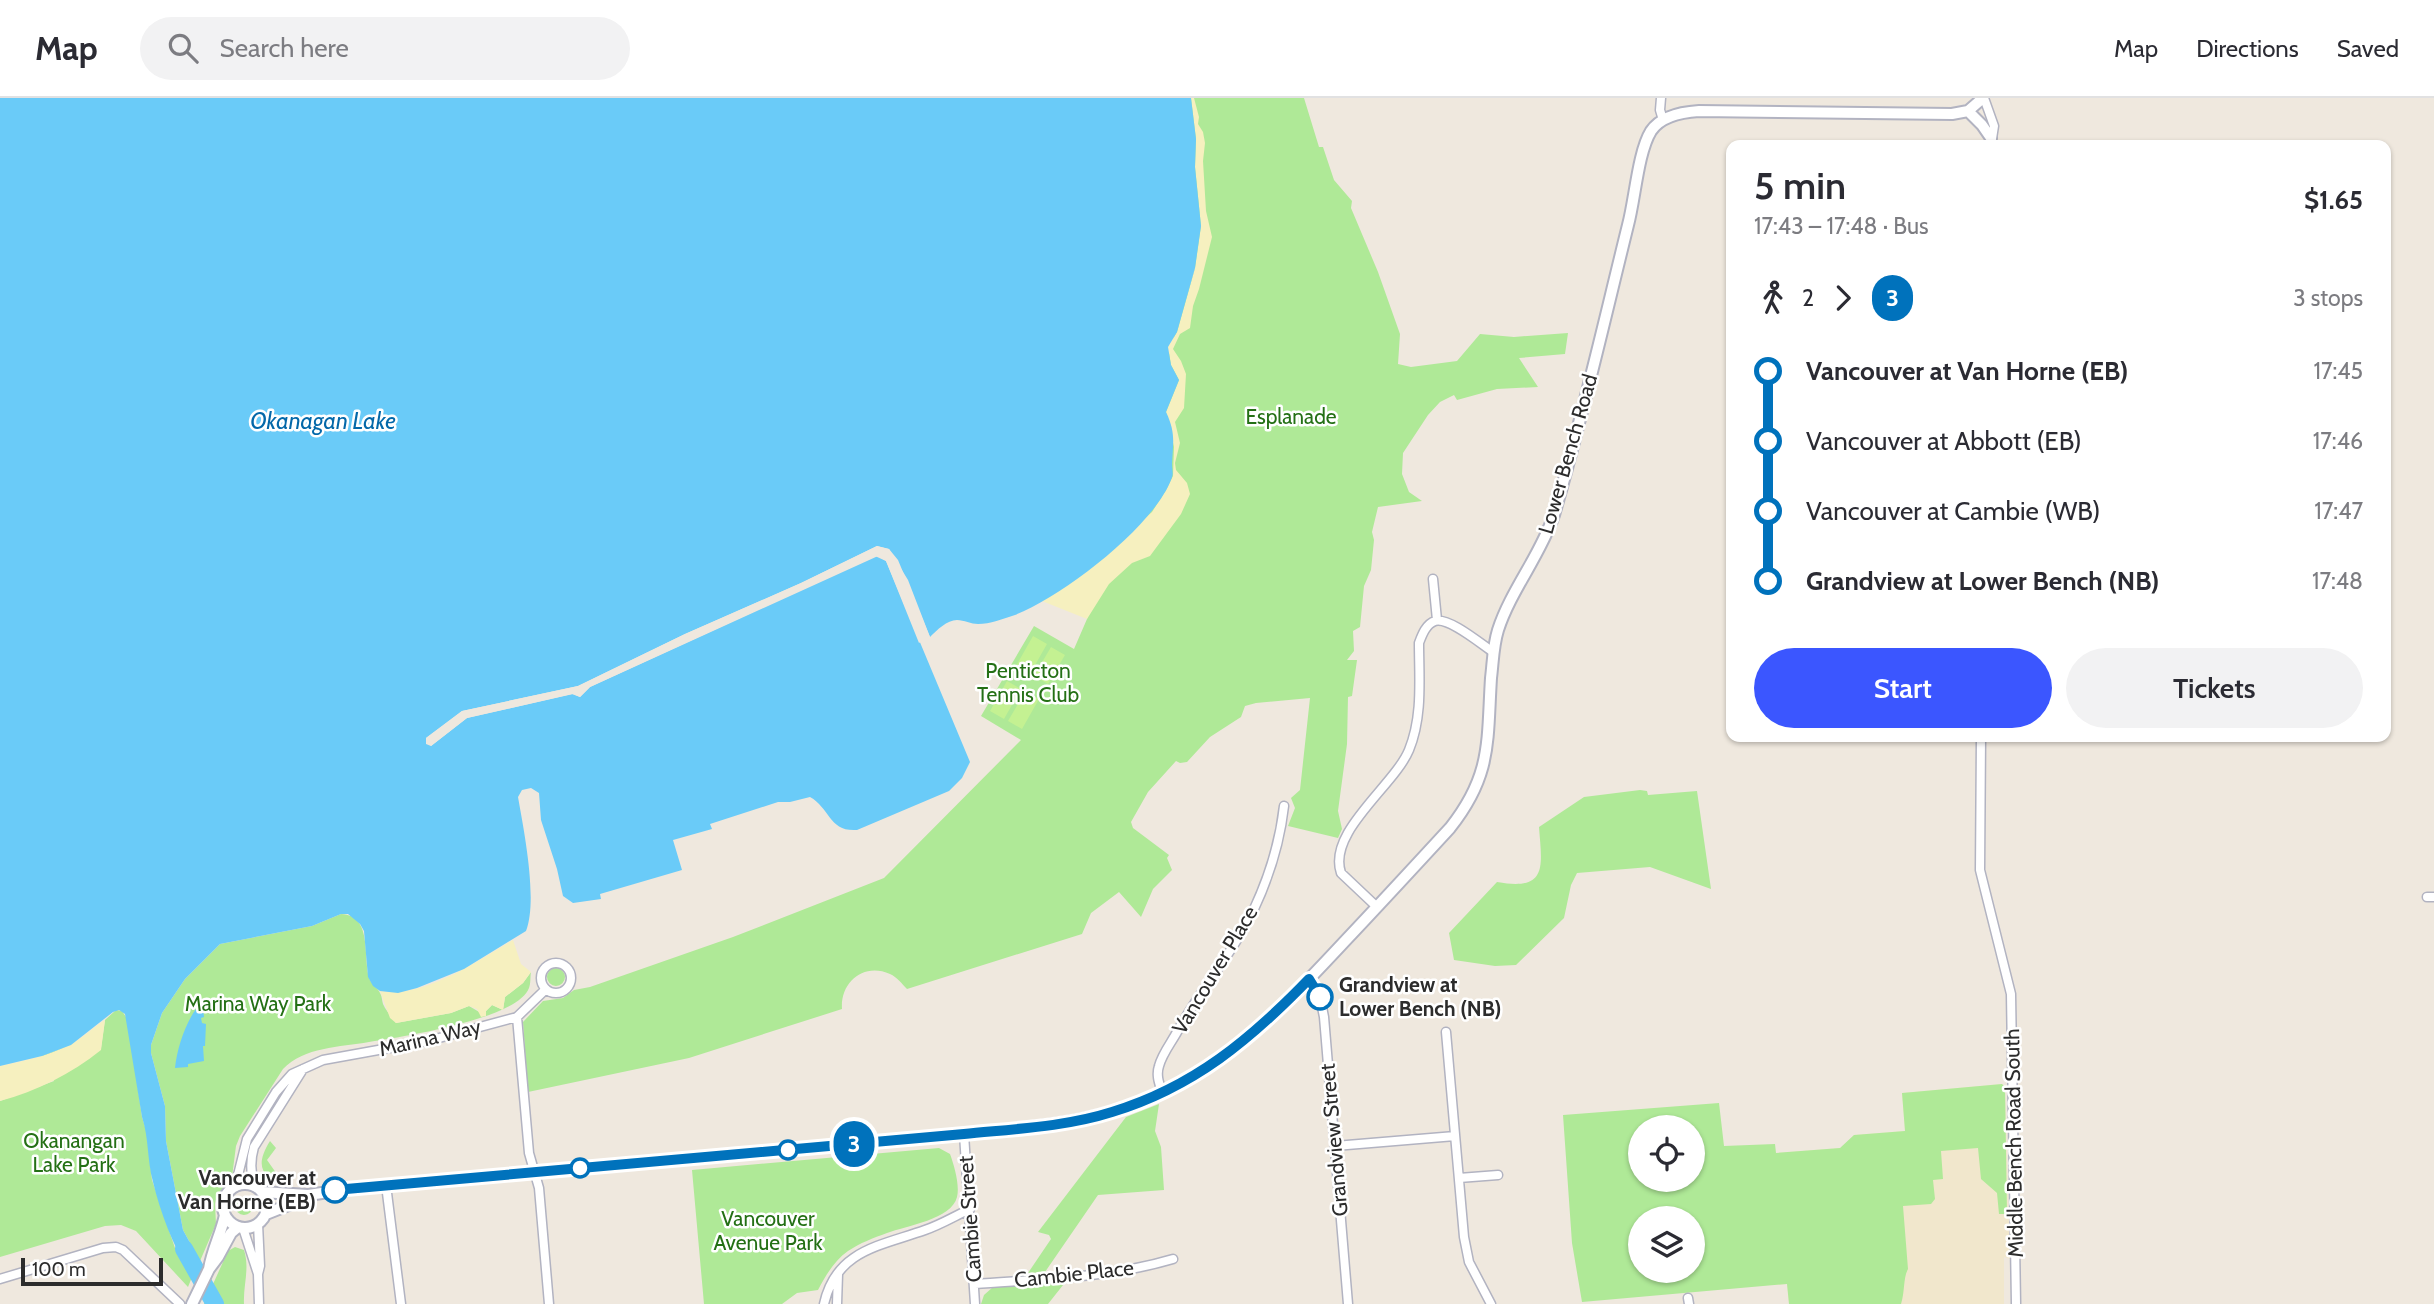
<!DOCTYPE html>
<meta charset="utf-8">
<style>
body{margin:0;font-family:Cabin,sans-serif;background:#f2f2f3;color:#2b2b33;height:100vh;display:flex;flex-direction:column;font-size:26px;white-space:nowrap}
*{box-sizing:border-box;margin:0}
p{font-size:23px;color:#7c7c81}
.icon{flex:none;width:38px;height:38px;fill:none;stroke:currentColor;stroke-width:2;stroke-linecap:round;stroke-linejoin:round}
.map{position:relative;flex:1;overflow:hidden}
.drawer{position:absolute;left:1726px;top:42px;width:665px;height:602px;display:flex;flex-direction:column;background:#fff;border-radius:14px;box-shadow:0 2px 5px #0004}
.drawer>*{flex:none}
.badge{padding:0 14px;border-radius:23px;font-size:24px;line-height:46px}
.tools{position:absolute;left:1628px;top:1017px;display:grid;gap:14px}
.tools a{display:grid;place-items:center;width:77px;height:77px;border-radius:50%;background:#fff;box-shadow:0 2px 5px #0004;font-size:35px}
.scale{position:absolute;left:21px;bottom:18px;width:142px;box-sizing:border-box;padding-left:7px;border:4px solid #2c2c2c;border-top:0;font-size:19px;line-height:24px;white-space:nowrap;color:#2c2c2c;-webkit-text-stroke:5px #fff;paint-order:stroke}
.map>.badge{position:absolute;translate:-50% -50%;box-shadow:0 0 0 4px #fff}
.legs{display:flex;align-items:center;gap:10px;height:77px;padding:0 28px;font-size:23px}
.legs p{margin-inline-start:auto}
.headline{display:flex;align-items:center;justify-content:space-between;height:119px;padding:0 28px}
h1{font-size:38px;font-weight:600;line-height:52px}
.button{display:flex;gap:14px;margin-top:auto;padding:14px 28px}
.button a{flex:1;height:80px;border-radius:42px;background:#3b56ff;color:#fff;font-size:28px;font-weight:600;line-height:80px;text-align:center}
.button a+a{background:#f2f2f3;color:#2b2b33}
ul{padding:0 28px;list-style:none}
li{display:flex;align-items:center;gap:24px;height:70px;font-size:26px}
li i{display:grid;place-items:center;width:10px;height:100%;margin:0 9px;background:currentColor}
li i::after{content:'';width:18px;height:18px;margin:-9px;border:5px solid;border-radius:50%;background:#fff}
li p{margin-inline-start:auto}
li:first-child i{background:linear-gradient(#0000 50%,currentColor 0)}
li:last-child i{background:linear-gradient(currentColor 50%,#0000 0)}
header{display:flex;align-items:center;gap:42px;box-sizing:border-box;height:98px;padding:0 35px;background:#fff;border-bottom:2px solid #e1e1e2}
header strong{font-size:33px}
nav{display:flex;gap:38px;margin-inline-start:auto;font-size:24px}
.search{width:490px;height:63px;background:#f2f2f3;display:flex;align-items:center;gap:18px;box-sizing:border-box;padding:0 24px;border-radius:38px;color:#7c7c81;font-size:26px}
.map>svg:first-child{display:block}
.education{fill:#f1e7cc}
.green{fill:#afe997;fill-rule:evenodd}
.sand{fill:#f6f0bf}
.pitch{fill:#c4f192}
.water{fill:#6acbf8}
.pier{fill:#efe8de;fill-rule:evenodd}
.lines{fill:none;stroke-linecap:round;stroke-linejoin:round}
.river{stroke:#6acbf8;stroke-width:18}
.street-casing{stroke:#b2b3c1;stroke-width:11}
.secondary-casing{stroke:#b2b3c1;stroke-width:14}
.street{stroke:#fff;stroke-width:8}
.secondary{stroke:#fff;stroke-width:10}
.line-1-casing{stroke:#fff;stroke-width:16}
.line-1{stroke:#0072bc;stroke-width:10}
.stop-1-dot{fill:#fff;stroke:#0072bc;stroke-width:3.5}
.labels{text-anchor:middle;stroke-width:5;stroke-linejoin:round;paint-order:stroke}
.park-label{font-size:21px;fill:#247015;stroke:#fff}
.street-label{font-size:21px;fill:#2c2c2c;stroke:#fff}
.stop-label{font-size:21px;font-weight:bold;fill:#2c2c2c;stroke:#fff;text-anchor:start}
.water-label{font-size:23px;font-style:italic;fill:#0368a9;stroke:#fff}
</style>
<header>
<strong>Map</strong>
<div class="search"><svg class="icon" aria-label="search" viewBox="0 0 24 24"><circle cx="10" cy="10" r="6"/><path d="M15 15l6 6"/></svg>Search here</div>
<nav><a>Map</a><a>Directions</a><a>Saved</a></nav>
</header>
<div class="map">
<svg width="2434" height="1206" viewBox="0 0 2434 1206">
<rect width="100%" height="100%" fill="#efe8de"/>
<path class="education" d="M2002,986L2005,989L2010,1161L2004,1159V1206H1789L1787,1186L1773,1187L1776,1055L1841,1050L1854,1037L1905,1033L1902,995Z"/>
<path class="green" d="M1191,0H1304L1319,49H1323L1334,82L1352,103L1351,110L1378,174L1400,236L1398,266L1411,269L1457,263L1480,236L1514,239L1568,235L1565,256L1519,260L1538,289L1497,291L1457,302L1454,297L1440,304L1428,317L1403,355L1402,376L1409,394L1422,403L1378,409L1372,434L1374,442L1371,472L1364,488L1360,529L1353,533L1354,553L1347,562H1357L1352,598L1348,599L1347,646L1338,713L1342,731L1338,740L1288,728L1295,710L1291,700L1300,692L1310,600L1256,605L1245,608L1241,619L1210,639L1187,664L1180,665L1176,663L1148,694L1131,724L1133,730L1169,757L1167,760L1172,772L1153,791L1141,819L1119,794L1091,815L1082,836L907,891C902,886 897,879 890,876C864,864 840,884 842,911L689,960L528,994L523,924L543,903L563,900L574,892L590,889L733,839L884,780L1021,642L981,618L1034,528L1074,551L1087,521L1195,170Z
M1640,692L1647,693L1648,697L1697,693L1711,791L1650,769L1577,775L1571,787L1564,820L1516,867L1495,868L1454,862L1449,835L1497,784C1548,793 1542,769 1539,729L1584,699Z
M341,816C374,817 362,862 370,882C373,888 378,890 380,895C382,898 382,903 383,906C386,913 392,919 396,925L451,915L469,908L486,918V913L492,907L503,912L505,899L523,885L531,874C530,879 531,885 529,890C518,921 401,939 369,944C340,949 304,949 283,971L240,1038L236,1048L232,1079L217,1097L215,1106L216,1126L200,1163L183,1132L166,1043L165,1008L151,955V947L162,915L185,881L220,846L312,828Z
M547 879a9 9 0 1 1 18 0a9 9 0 1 1-18 0Z
M116,912L122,913L128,922L142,1019L147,1035L152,1082L177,1156L192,1179L188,1189L136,1133L121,1127L105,1128L0,1159V1003L54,983L41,958L71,947L101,950L105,922Z
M2002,986L2005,989L2007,1116H1999L1997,1095L1981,1081L1978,1050L1941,1053L1943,1081L1933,1082L1935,1101L1931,1106L1903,1108L1908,1171C1903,1180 1905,1194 1901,1206H1789L1787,1186L1582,1204L1572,1145L1563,1017L1719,1005L1724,1048L1775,1046L1776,1055L1840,1050L1854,1037L1905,1033L1902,995ZM1692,1029V1082H1640V1029ZM1692,1120V1172H1640V1120Z
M1159,1006L1155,1033L1161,1049L1164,1092L1098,1097L1045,1174L1028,1175L1051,1141L1049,1137L1038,1134L1126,1019Z
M270,1043L276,1050L267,1062L286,1089C262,1079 254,1069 270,1043Z
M939,1050L950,1056C954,1067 960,1087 957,1099C952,1121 906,1128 887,1135C873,1140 860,1145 848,1153C834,1163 826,1177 818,1192L797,1195L782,1206H704L692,1072Z
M235 1108a9 9 0 1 1 18 0a9 9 0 1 1-18 0Z
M235,1149L244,1152C250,1171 243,1187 244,1206H204L228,1153Z
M1067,1182L1048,1206H981L984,1197L993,1189Z"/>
<path class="sand" d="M1191,0H1194L1199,19L1198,26L1203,34L1205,45L1203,63L1206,113L1212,139L1199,191L1193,208L1190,230L1180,236L1173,251L1181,263L1186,276L1184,310L1175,324L1180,345L1175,365L1176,372L1187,385L1190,396L1181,416L1150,458L1132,465L1109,486L1087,521L1042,503L1082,476L1152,414L1166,392L1173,378L1174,349L1166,314L1179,282L1171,267L1168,249L1177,234L1195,170L1201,128L1195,69L1196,41Z
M513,842L521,866L531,874L523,885L505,899L503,912L492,907L486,913V918L481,919L477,911L469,908L451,915L396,925L390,920L380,893C423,901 477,863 513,842Z
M105,922L101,952C71,976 37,993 0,1003V968C23,963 48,958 69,947C82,941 93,929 105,922Z"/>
<path class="pitch" d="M1033,538L1047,546L1030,576L1016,568Z
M1051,549L1065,557L1048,586L1034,578Z
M1007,583L1021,591L1004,621L990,613Z
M1025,594L1039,601L1022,631L1008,623Z"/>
<path class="water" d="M0,0H1191L1196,41L1195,69L1201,128L1195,170L1177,234L1168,249L1171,267L1179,282L1166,314C1176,335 1173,344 1172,366C1172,372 1174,376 1171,382C1152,430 1063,498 1015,517C1003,521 990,526 978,526C971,526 964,522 957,522C947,522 937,532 930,539L908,482L889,451L877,448L801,485L685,536L578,588L462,613L426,640L431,648L467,620L573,596L580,599L590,589L878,458L886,463L970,664L962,680L949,693L857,732C829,734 830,710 810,699L790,704H778L710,726L712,731L673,742L682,772L600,796L601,801L573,805L563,798L557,771L541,722L539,695L531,690L522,692L518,699C524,733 538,802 526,833L464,871L417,890L398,895L380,893L373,888L368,879L364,833L360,826L348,816H341L312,828L220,846L185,881L162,915L151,947V955L165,1008L166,1043L183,1132L200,1163L192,1179C174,1150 161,1117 153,1084C147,1062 149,1040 142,1019L125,916L119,912L113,914L71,947L42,958L0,968Z
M200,910L203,911L204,919L201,920L202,925L206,926L205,948H203L204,963L188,966V969L175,970C177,951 185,926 196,911Z"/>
<path class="pier" d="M877,448L889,451L898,462L930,539L927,540L904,483L895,464L887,454L878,452L819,480L873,455H879L888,460L922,543L919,545L886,463L875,458L590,589L580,599L572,596L467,620L431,648L426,646V640L462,613L578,588L685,536L801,485ZM586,588L579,595L572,593L466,617L429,643L463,616Z"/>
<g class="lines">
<path class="river" d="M184,1151L215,1206"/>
<defs>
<path id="street" d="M1661,0L1660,12L1663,22
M1984,0L1994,28L1991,47
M1433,481L1437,522
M1981,639L1980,772L2011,896L2016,1206
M2427,799H2434
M1377,809L1341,775C1327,734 1394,688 1409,652C1423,618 1419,580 1419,545C1422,537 1426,526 1435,523C1449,519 1481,546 1493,554
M541 880a15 15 0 1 1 30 0a15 15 0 1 1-30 0Z
M1309,881L1319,894L1324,919L1348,1206
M517,919L529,1055L539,1090L549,1206
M1446,934L1464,1139L1469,1164L1491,1206
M1162,994C1159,985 1156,977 1159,968C1162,956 1171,945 1177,934C1200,892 1233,855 1254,811C1269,779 1280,743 1284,708
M964,1036L975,1206
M1335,1048L1455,1038
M1459,1080L1498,1077
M386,1087L401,1206
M235,1089L247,1041L276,994L292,976L323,962L428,943L517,919L546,891
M255,1089C250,1075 250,1063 254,1049L303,971
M258,1126L260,1168L258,1176L259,1206
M243,1130L258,1176
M0,1181L103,1150L116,1149L123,1152L180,1206
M975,1186C1040,1181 1109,1180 1173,1161
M1688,1200L1689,1206
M824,1206C836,1152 880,1148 925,1132C940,1127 955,1118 970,1111
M837,1206L838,1176"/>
<path id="secondary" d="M1968,13L1982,27L1991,40
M223 1108a22 22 0 1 1 44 0a22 22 0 1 1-44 0Z
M262,1094L308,1097L357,1090L964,1036C1013,1031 1064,1028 1112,1014C1214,983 1275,918 1345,843C1380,806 1415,768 1450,730C1492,677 1487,644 1491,580C1493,564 1493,548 1498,532C1511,492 1540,458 1554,417C1582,321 1604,224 1628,127C1635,101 1638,54 1651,33C1661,18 1683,14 1699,13L1952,16L1968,13L1983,0
M266,1116L296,1104L308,1097
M209,1171C212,1152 221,1136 225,1117
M192,1206L209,1171L218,1159L231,1135L238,1129"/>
</defs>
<use href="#street" class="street-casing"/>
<use href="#secondary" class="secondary-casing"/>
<use href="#street" class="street"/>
<use href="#secondary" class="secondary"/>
</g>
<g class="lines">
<defs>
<path id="line-1" d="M335,1092L964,1036C1013,1031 1065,1029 1112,1014C1194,989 1251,941 1309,881L1320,899"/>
</defs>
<use href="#line-1" class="line-1-casing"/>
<use href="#line-1" class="line-1"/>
</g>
<g class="stop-1-dot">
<circle cx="1320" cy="899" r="12"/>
<circle cx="788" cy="1052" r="9"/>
<circle cx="580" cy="1070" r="9"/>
<circle cx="335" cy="1092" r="12"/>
</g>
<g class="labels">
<g class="park-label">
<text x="1291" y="326">Esplanade</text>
<text x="1028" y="580">Penticton<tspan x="1028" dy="24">Tennis Club</tspan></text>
<text x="258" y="913">Marina Way Park</text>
<text x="74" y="1050">Okanangan<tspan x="74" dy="24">Lake Park</tspan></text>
<text x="768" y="1128">Vancouver<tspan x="768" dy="24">Avenue Park</tspan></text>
</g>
<g class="street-label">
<text transform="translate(1568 356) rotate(-74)" y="7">Lower Bench Road</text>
<text transform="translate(1215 872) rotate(-59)" y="7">Vancouver Place</text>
<text transform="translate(430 940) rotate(-13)" y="7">Marina Way</text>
<text transform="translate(1334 1042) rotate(-95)" y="7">Grandview Street</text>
<text transform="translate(2014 1045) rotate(-91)" y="7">Middle Bench Road South</text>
<text transform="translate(970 1121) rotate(-94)" y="7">Cambie Street</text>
<text transform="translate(1074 1176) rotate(-6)" y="7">Cambie Place</text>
</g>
<g class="stop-label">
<text x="1339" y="894">Grandview at<tspan x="1339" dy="24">Lower Bench (NB)</tspan></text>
<text x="316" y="1087" text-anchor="end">Vancouver at<tspan x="316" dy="24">Van Horne (EB)</tspan></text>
</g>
<g class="water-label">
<text x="323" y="331">Okanagan Lake</text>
</g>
</g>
</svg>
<div class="tools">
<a><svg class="icon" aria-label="locate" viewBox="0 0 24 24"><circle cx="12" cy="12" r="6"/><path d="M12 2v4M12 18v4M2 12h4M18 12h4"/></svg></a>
<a><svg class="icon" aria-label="layers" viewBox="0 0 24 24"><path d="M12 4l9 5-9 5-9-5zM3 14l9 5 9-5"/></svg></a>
</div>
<div class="scale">100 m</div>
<b class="badge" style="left:854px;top:1046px;background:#0072bc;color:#fff">3</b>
<section class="drawer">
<div class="headline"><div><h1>5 min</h1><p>17:43 – 17:48 · Bus</p></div><b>$1.65</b></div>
<div class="legs"><svg class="icon" aria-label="walk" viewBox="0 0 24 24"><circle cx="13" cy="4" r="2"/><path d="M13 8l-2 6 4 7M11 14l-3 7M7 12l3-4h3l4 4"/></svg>2<svg class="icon" aria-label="forward" viewBox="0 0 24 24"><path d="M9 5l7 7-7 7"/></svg><b class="badge" style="background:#0072bc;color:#fff">3</b><p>3 stops</p></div>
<ul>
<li><i style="color:#0072bc"></i><b>Vancouver at Van Horne (EB)</b><p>17:45</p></li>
<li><i style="color:#0072bc"></i><span>Vancouver at Abbott (EB)</span><p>17:46</p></li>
<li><i style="color:#0072bc"></i><span>Vancouver at Cambie (WB)</span><p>17:47</p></li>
<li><i style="color:#0072bc"></i><b>Grandview at Lower Bench (NB)</b><p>17:48</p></li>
</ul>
<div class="button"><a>Start</a><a>Tickets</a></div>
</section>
</div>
